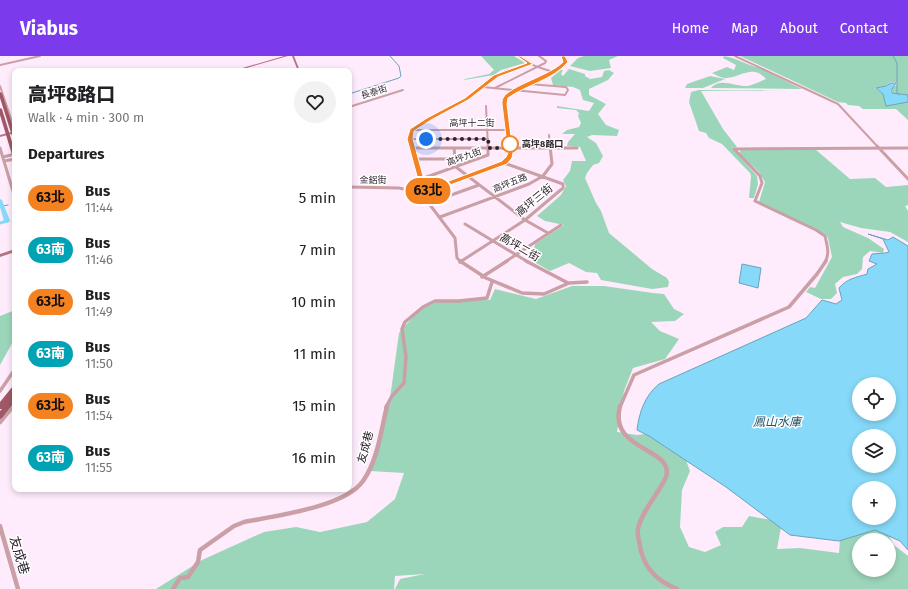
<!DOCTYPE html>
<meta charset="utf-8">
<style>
body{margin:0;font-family:"Fira Sans","Noto Sans TC",sans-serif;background:#f2f2f2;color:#202124;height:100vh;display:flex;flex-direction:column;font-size:15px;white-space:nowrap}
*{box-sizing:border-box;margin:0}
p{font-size:13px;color:#757577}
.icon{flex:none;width:22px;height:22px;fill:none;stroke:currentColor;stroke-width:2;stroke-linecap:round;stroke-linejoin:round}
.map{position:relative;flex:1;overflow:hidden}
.drawer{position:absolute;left:12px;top:12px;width:340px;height:424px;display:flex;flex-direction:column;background:#fff;border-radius:8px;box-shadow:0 2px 6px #0003}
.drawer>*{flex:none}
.badge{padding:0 8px;border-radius:13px;font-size:14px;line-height:26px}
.buttons{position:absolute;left:852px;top:321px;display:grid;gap:8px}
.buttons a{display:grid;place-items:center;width:44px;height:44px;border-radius:50%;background:#fff;box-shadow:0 2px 6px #0003;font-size:20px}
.you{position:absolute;width:20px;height:20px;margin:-10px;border:3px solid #fff;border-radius:50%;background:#1a73e8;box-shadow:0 0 0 6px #1a73e833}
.map>.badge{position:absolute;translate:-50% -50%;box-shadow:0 0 0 2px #fff}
h2{padding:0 16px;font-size:15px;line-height:36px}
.round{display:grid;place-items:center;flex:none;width:42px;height:42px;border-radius:21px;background:#f2f2f2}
.headline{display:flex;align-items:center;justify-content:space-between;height:68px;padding:0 16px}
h1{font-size:19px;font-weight:800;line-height:30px}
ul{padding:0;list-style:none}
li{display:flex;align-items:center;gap:12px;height:52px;padding:0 16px}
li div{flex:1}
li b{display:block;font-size:15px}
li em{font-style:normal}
li .badge{min-width:44px;font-weight:700;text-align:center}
header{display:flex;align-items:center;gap:24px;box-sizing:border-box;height:56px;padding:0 20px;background:#7c3aed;color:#fff}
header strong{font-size:19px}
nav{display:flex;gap:22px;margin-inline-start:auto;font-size:14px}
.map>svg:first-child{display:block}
.green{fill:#9cd6ba;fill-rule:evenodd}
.water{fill:#86d9f8;stroke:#6ca2bb;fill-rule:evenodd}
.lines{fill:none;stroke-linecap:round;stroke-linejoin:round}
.stream{stroke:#6ca2bb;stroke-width:1}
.canal{stroke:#86d9f8;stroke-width:3}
.river{fill:#86d9f8;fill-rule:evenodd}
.street-far3{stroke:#ca9fa5;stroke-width:2}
.street-far2{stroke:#ca9fa5;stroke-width:3}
.street-far1{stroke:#ca9fa5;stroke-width:3.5}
.street{stroke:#ca9fa5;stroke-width:4.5}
.secondary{fill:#b37680;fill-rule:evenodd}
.primary{fill:#a15866;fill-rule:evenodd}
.line{fill:#f58220;stroke:#fff}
.walk{stroke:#2e232d;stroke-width:4;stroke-dasharray:0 7.2}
.stop-dot{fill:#fff;stroke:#f58220;stroke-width:2}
.labels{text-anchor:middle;stroke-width:3;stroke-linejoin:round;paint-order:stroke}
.far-street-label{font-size:9px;fill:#2e232d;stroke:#fff}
.far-stop-label{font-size:9px;font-weight:bold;fill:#2e232d;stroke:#fff;text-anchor:start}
.street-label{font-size:11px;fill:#2e232d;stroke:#fff}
.water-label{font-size:12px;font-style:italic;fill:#265565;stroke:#fff}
.near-street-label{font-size:13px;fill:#2e232d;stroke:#fff}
</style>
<header>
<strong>Viabus</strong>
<nav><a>Home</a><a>Map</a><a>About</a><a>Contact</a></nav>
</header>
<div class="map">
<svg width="908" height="533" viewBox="0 0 908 533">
<rect width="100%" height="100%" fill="#feecfc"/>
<path class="green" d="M481,0H514L525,7L501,14L494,19L464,24L465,23L489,18L494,14Z
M584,0H618L609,4L611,12L590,15L570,10L578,2Z
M724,0C737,2 747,9 760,12L802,33L711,32C721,21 735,31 748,30C754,29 761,25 766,23C753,8 741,21 727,22C723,23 716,19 712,17L727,11L734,14L736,9L723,2Z
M740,0H908V39L893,38V34L888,33L897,29L896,26H891L885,30L875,32L884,39L886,47L889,49L908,46V64L896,53H863L859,50L848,49L846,47L838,46Z
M569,13L585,18V20L590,23L602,21L604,15L609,14L614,17L608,24L589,33V39L606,48L598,58L606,69L619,74L617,80L592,79L587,81L596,87L603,100L599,107L593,109L587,117L585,122L596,147L601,155L609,177L652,213L667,222L669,226L668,231L652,233L601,224L597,217L586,216L569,207L550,215L531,204L535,188L564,169L545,165L537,160L561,139L566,130L563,124L570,115L572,105H586L580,91L567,90L568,86L575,78H562L567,74L579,71L581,67L578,60L579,57L576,54L557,52V50L589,55L594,47L583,44L580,34L573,31L553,29L551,22L561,14H563L561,18L563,20Z
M710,20L725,23L703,32H685L687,28Z
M699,34H789L701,35L723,73L737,91L732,92L757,120L758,128L754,142H749L751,120L750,117L722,88L709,82L706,77L699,75L689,46L691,36Z
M815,93L850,123L875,122L886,131L908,129V149L905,150L908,155V186L890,176L861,172L840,166L843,171L868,182L884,193L883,197L870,195L863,201L862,213L857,218L843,221L835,228L837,237L831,243H821L806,236L810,231L815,232L832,201L828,182L825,178L759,146L765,126L759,116L739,97L741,94Z
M572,230H604L653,237L664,238L674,253L684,258L675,265L651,266L660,275L679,283L665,303L633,312L624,335L617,376L637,379L655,377L677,380L690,415L682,434L680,471L689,491L705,496L721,489L715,476L723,471H742L749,460L782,466L777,493L800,492L839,497L840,483L870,473L885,474L894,489L908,500V533H395L400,523L425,518L395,520L394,533H156L202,504L264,476L296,471L320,476L367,466L395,443L404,417L370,415L390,342L399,277L418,255L437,246L480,242L490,244L495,233L536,243ZM859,484H889V514H859Z
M15,254V282L0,309V260Z"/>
<path class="water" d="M891,27H896L892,33V37L908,39V46L886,50L883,38L876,32L886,30Z
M868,178L888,184L893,181L908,190V494L900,485L875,474L839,485L790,479L726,431L649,380L637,374C639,357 645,339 659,328L806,262L822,244L836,248L842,244L839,232C848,222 855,222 867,218L868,213L877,208L869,205L872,198C879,197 883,198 889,196L883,183ZM859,328H889V358H859ZM859,380H889V410H859ZM859,432H889V462H859Z
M742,208L761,212L758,232L739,227Z"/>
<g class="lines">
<path class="stream" d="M893,0L897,7V37L899,39
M349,38L399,22L401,20L399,10L390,0
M3,150L8,149"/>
<path class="canal" d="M0,167L7,165"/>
<path class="river" d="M0,143L2,144L10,165L9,166L7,167L4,165L0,151Z"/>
<path class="street-far3" d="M519,0L535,10L553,16
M735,0L838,48L878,91
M0,9L40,0
M0,30L15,74
M483,31L565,39L568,34L566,31L529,28
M495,32L545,7L546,5L539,0
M486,50L488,91
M349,51L403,34
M412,74H508
M549,79L550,91
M410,83H488
M412,91L410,83L412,74L466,43L496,20L506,15L531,8"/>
<path class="street-far2" d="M412,90L423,131L421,137
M877,90L908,123
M0,92L15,142
M413,92H577
M454,92L456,111L525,164L548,177
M3,101L15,98
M415,103H456
M4,105L15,103
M421,123L488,99V90
M349,131L399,132L421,137L455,182L457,202L461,206
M429,147L479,129
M440,161L529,128L543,120L552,108L550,90
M465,168L528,206
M460,206L525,164L563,132V128L504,107
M505,206L561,169
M825,206C830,198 827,189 825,180L816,174L755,145L762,127L760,120L734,93L908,92"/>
<path class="street-far1" d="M460,205L486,222L522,237L544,238L569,227L587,226
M526,205L568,227
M460,206L462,205
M482,221L507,205
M0,335L15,313
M12,351L15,347
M386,351L392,340L404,327L406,301L402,273L405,266L423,251L435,245H459L487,242L492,226
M620,351L634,319L789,251L817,218L826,205"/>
<path class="street" d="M620,350C608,396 675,391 666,421C659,437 641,456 638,473C637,477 638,481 639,485C642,510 655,524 677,533
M0,366L13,350
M0,470L18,533
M173,533L180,522L188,521L198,506L200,494L234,470L244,466C275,460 345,451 363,425C378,404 381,374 387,350"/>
<path class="secondary" d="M284,0H288L236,15H232Z
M292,0H294L300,15H298Z
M562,0H564L566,6C563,10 560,14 555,17C543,24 514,30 507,42C506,44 506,46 506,48L512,97L511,102L505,108L422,138H420V136L503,106L507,102L508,97L502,48C503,46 503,44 504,42C510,30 540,23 552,17C557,14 560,10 564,6Z
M15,75V77L0,81V79Z
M15,193V196L0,201V198Z"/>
<path class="primary" d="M0,36L2,37L15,77V84L13,83L0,42Z
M0,52L2,53L15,96V103L13,102L0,59Z
M13,330H15V336L14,338H15V345L2,362L0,363V355L2,353H0V346Z"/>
</g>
<path class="line" d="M517,0H520L533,8L498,21L468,44L431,64L414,75L413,83L426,131L425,134L502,105L506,101L508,97L502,48C502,46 502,44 503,42C509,30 551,19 563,6L561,0H565L568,6C553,24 526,29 508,42L507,48L513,97L512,102L507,108L423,139H418L420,131L407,83L410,73L427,62L465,42L494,19L527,7Z"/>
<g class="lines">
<path class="walk" d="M426,83H488L489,92H510V88"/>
</g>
<circle class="stop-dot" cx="510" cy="88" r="8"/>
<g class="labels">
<g class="far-street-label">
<text transform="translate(374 36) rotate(-18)" y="3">長泰街</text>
<text x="472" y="70">高坪十二街</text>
<text transform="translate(464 101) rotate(-20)" y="3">高坪九街</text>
<text x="373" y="127">金鋁街</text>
<text transform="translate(510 127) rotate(-22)" y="3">高坪五路</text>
</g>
<g class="far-stop-label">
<text x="522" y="91">高坪8路口</text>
</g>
<g class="street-label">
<text transform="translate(534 144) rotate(-39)" y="4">高坪三街</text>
<text transform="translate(520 191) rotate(30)" y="4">高坪二街</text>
<text transform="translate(365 391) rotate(-75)" y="4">友成巷</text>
</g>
<g class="water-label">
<text x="777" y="370">鳳山水庫</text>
</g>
<g class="near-street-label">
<text transform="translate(20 499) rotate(73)" y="5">友成巷</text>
</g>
</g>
</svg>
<div class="buttons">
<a><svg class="icon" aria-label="locate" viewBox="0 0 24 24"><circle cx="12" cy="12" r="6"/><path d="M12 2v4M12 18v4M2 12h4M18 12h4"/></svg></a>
<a><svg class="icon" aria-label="layers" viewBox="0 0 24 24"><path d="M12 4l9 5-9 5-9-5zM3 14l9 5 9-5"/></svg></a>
<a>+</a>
<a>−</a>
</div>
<div class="you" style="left:426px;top:83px"></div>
<b class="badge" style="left:428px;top:135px;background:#f58220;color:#111">63北</b>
<section class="drawer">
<div class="headline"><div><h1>高坪8路口</h1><p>Walk · 4 min · 300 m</p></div><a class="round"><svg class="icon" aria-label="heart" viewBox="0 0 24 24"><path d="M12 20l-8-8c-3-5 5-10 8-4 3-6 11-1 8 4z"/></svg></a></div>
<h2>Departures</h2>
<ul>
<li><span class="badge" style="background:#f58220;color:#111">63北</span><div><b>Bus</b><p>11:44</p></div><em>5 min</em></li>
<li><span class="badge" style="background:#00a3b4;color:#fff">63南</span><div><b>Bus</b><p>11:46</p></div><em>7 min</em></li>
<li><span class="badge" style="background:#f58220;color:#111">63北</span><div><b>Bus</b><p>11:49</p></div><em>10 min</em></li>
<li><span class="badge" style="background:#00a3b4;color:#fff">63南</span><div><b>Bus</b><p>11:50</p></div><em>11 min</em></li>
<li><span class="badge" style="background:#f58220;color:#111">63北</span><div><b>Bus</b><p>11:54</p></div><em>15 min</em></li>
<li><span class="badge" style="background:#00a3b4;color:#fff">63南</span><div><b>Bus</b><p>11:55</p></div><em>16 min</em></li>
</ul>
</section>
</div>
